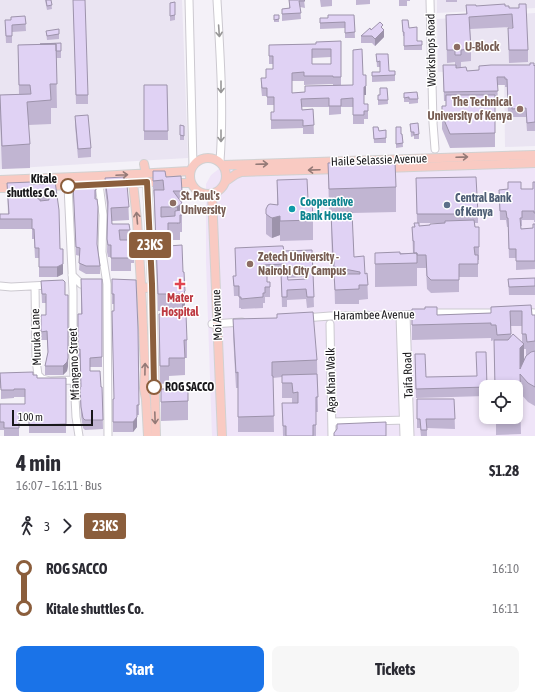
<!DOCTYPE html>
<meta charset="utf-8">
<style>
body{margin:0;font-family:"Asap Condensed",sans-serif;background:#f7f7f7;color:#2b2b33;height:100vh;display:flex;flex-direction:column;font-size:15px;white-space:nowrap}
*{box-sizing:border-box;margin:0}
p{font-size:13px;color:#7c7c81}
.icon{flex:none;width:22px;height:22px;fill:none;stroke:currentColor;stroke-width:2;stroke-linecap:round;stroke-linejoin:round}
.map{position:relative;height:436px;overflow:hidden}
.details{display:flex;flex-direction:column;background:#fff;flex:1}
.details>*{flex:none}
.badge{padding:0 8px;border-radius:3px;font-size:14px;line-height:26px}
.fabs{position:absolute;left:479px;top:380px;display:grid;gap:8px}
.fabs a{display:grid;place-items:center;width:44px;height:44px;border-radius:8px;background:#fff;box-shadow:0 2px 6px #0003;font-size:20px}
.scale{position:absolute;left:12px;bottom:10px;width:81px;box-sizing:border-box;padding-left:4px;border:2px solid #19181b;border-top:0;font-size:11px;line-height:14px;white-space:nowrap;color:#19181b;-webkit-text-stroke:3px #fff;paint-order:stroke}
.map>.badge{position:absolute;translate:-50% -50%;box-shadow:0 0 0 2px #fff}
.legs{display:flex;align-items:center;gap:6px;height:44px;padding:0 16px;font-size:13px}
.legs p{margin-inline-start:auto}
.overview{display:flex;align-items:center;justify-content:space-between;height:68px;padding:0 16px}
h1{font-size:22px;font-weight:700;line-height:30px}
.primary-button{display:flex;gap:8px;margin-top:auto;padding:8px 16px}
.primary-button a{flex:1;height:46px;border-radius:8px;background:#1a73e8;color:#fff;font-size:16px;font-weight:700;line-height:46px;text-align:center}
.primary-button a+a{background:#f7f7f7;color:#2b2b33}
ul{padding:0 16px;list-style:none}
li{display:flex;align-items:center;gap:14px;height:40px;font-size:15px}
li i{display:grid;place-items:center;width:6px;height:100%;margin:0 5px;background:currentColor}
li i::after{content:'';width:10px;height:10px;margin:-5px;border:3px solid;border-radius:50%;background:#fff}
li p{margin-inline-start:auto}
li:first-child i{background:linear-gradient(#0000 50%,currentColor 0)}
li:last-child i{background:linear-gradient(currentColor 50%,#0000 0)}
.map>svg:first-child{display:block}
.commercial{fill:#efe4f8;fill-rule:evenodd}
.built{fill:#eae4f2}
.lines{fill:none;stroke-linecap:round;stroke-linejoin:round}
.minor-casing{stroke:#ccc9d0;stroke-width:9}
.major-casing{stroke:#d1d1d1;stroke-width:10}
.minor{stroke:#fff;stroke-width:7}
.major{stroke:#f9cac2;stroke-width:8}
.wall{fill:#c1b5d2;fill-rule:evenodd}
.shaded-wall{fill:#9d93ab}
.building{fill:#e0d2f4;stroke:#9d93ab;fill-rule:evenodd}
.oneway{stroke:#989798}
.oneway2{stroke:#947a77}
.line-1-casing{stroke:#fff;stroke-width:9}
.line-1{stroke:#8b5e3c;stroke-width:6}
.education-dot{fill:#8d6e63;stroke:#fff;stroke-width:1.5}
.stop-1-dot{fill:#fff;stroke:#8b5e3c;stroke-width:2}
.service-dot{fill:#5c6f8a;stroke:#fff;stroke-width:1.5}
.culture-dot{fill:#0f9aa8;stroke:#fff;stroke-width:1.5}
.health-dot{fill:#e0444e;stroke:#fff;stroke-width:1.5}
.labels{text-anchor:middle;stroke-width:3;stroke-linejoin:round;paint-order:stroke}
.education-label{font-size:12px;font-weight:bold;fill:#785e54;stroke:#fff;text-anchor:start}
.street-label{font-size:12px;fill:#19181b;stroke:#fff}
.stop-label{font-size:12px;font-weight:bold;fill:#19181b;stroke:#fff;text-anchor:end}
.service-label{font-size:12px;font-weight:bold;fill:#4e5e75;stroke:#fff;text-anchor:start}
.culture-label{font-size:12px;font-weight:bold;fill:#0d838f;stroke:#fff;text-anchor:start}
.health-label{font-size:12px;font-weight:bold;fill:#be3a42;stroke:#fff}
</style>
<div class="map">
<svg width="535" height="436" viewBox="0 0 535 436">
<rect width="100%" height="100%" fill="#f4f1f8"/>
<path class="commercial" d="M535,159V436H212L206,262V184L211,175L220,168L265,165ZM486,387H516V417H486Z"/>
<path class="built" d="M0,0H182L188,158L0,169Z
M437,0H535V8L437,13Z
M535,13V146L505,147L504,70L438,72L437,19Z"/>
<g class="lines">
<defs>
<path id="minor" d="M189,0L193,166
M217,0C220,53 224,108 220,161
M430,0L433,123L435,149
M99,184L103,215L102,252L107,284L108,436
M68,186L73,292V358L76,417L79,436
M72,275L81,284
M0,286L11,287L50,285
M35,286L36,360L38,375L42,379L50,381L74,380
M522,312L535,313
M400,315L404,436
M406,315L410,436
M304,318L330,316L400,315L438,313H500
M212,324L242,322
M330,324L332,436
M332,422L407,420"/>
<path id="major" d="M190 176a18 18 0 1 1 36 0a18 18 0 1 1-36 0Z
M144,164L146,174
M223,165L535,155
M384,168L535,163
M0,180L99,176L190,171
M226,181L236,174L241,172L339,169
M147,182L152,284L156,436
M133,183L137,220L141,284
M172,183H191
M46,186L152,182
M0,188H16
M212,194L222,436
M148,436L146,399L144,388L145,369L141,286L146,288L152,286"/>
</defs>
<use href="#minor" class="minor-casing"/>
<use href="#major" class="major-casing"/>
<use href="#minor" class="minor"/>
<use href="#major" class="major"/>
</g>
<path class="wall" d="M45,0H51L52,9L47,10Z
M73,0L88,95V104H76Z
M289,0H304L305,8L300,7L301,19L282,21V9L289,8Z
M320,0H332V6L321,7Z
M356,0H370V4L356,5Z
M399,0H410V1H407V6H399Z
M446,0H457V2H446Z
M175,2V20L170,21V3Z
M466,5L476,6H505L509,8L528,50V62L509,63L508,28H512V27L470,29L471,49V61L461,62V67L456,68L467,71L535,65V131H527L526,117H512V113H508L507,87H505V85H497L498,99L495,100V147L450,148L442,129V106H446V101H444L443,65H455V62L447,63L446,15L466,14Z
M274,15L279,19V22H274Z
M354,15L355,38H345V28L320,29V18H328Z
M25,16L26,31L12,32V43H6L5,20H11Z
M402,20L409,28L417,41H422V50H404V36H403Z
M383,29L384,37L375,46L372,43H361V36L371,30Z
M46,31L59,34V39L47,40Z
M341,41V85H353L363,75L366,95H364V104H368V119H364V124H353V107H341V114L329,115V107H302V110L313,109L314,134H303V128L271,129V112H274V105H267V96H262L261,87V78H266L273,69V64H269V45L316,44ZM331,57V64H312V58ZM292,81H304V85L333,84V86L305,92L292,93Z
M61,43V58H56L57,108H51V124L28,125L30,144V168L2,169L0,118V95L19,94L18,45Z
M376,54L389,71H395V81L372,82V72H380V67H377Z
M144,85H167L168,140H144Z
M387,88L388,104L378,105V95H380Z
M404,93L418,99V103L409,104V102H404Z
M75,116L91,148V157L78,158L75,125Z
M410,124L419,134V139H414V136L411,137Z
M180,125L184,136V140H180Z
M373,127L379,131L386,130V143H374Z
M396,127L401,134H402L403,147L396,148Z
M328,163L396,187V212L352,213L354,257L365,274L367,273L368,299L359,300V304H335L334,272H333V263H332L331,214H329Z
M153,171L166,177L182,191V232H180V240H168V246L183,272L185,307L182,311H158L154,198L153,188Z
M105,178L128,197L129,220L112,221V224L130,230V240L134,251V263H131V271H111V257H108L107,252L108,213L105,190Z
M416,178L478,214V223H475V227L479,247V260H478V277H459V292L431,293L427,289L426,268H417V286L375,287V253H413L412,227L419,226L430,225L439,223H417Z
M277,180L308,199L313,220V240L280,241V235L272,238L270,237L266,234V209L277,205Z
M55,181L60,249L63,274L57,277H39V258H35L34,239H32V229H0V214H8L7,183L31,184H43Z
M535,182V222H534V220H522V226H521V229L533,228L535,224V269L516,270V258H509L508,227H507L506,220H500L499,190L533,189Z
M73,183L96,190V198H95L97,245L100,266V274H86L79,270L80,256L76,255Z
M235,248L284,251L312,250L314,307L307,308L306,299L287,300V307H282L281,275H267V282H270V297H265V303H263V308L241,309V308H239V296H234L233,276H236ZM306,277V279L288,280V278Z
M535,278V295H509L508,279Z
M81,279H102V367H90V371L101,387H102L103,429L85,430L83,428L81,416L80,396V387H81L80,359H78V314H81Z
M112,279L138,329L139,415H137V427L133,432H113V399H114V304H112Z
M41,281L68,366L67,371L63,375H45V366L48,353L47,340H41V315H46V303H42Z
M531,305L532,315H535V406L528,402L520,393L521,434L496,435V417H516V387H495L494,340L491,341V338L412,340V309L437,315L491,313V307ZM511,326H522V343L511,336ZM524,349H526V356L524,361Z
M159,314L187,340V358H185V375L169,376V383L160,384Z
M233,319L317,360L318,412H316V436H283L282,403H292V398H282V377L273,378L274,432H238V388H236L233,335Z
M415,363L426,377L486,387V396L416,398Z
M0,373L33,375L37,378H66V433H29V421H19V436H4V430H0V404H25V397H14V398L1,399V388H0Z
M161,389H175L188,401V420L161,421Z
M417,399H454L455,429L427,428V436H421L420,428H417Z"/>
<path class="shaded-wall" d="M384,30V37L375,46V39Z
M366,86V95H364V87Z
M182,203V220V215H180V221L177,224V207Z
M280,216V235L272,238V218Z
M63,264V274L57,277V267Z
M185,291V307L182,311V294Z
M524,344V363L520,367V348Z
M68,358V366L67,371L63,375V366Z
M137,417V427L133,432V422Z"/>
<path class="building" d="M46,0H51L52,5L47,6Z
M73,0H85L88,95H76Z
M289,0H304L305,1H299L301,13L282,14V9L290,8Z
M175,2V15L170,16V3Z
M505,4V6H509V8H519V4H526L528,50H509L508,28H513L512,14L469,17L471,49L461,50V55H455V50H447L446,15L467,14L466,5H476V6Z
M274,15H279V19L274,20Z
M328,15H354L355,32L345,33V22L320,23V18H328Z
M25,16L26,24L12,25V36H6L5,20H11V17Z
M402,20H408L409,28L417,27V41H422V45L404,46V32H403Z
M380,22L383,25L381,27L384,30L375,39L372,36H361L370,28L371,30Z
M59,29V34L47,36L46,31Z
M341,41V77H333V76H304V72L292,73V93L305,92V86L353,85V50L362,49L363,75H366V86L364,87V104H368V111H364V115H353V98L341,99V106H329V98L301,99L302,110L313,109L314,125L303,126V120H271V112H274V97H267V88H262L261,78H266V69H273V56H269V45L316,44V42ZM312,49H331V64H312Z
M61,43V51H56V44H40Z
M56,44L57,84H50L51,100L27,102L30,144L2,146L0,95L31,94L30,85H19L18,45Z
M376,54H388L389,71H395V75L372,76V72H380V61L377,62Z
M530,63H534V66L535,65V122L527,123L526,108L512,109V105H508L507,79H505V77H497L498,91L444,92L443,65H456V68L466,67L467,71L479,70V66L491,65H530Z
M144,85H167L168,131H144Z
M380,88H387L388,100H378V95H380Z
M417,92L418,99H409V97L404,98V93Z
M446,95H495V133L450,134L442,115V106H446Z
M88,115L91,148L78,149L75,116Z
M418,123L419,134L414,135V132H411L410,124Z
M180,125L184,126V136L180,135Z
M373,127H378L379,131L386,130V138L374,139Z
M396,127H401V134H402L403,143L396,144Z
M395,161L396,187L329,189L328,163Z
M153,171H165L166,177L181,176L182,191H173L182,203L177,207H161V217L175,216V211L181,210L182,215H180V223H168V246L182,245L183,272H184L185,291L182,294H158L154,190H164L163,180L153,181Z
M124,177L125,180L127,179L128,184L127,185L129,207L111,208L112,224H129L130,230H119L120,240H134V251H131V258H111V245H108L107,239L108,202L105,178Z
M476,177L478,214H417L416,178Z
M307,179L308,199H312L313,220L280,221V216L272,218L270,217L266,214V209L268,205L270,204L278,205L277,180Z
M55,181L59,210L60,249H63V264L57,267H39V248H35L34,229H32V219H0V214H9L7,183L31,182V184H44L43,183ZM48,190L49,200L40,201V199H38L37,191Z
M95,182L96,190H95V199H97L98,207L97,244L100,266H86L79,263L80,248L76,247L73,183Z
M508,182H521V189H533V182H535V213H534V211H522V218H520L521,229L533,228V224H535V261H516V249H509L508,218H507L506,211H500L499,190L508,189Z
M352,212L354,257L364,256L365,274L367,273L368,285H359V289L335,290L334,274H360V272L334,267V257H333L331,213Z
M474,220L475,227H479V247H474L475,255H478V264H459V280H431L427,276L426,255H417V253H414V241H413L412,227H415L414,223H419V226L430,225V224L445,223V221Z
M280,246H283L284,251L312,250L314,297H307L306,289L287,290V297H282L281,274H287L288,280L307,279L306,267L284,268V264L263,265V275L267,274V282H270V287H265V293H263V297L241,299V297H239V286H234L233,276H236L235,248Z
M400,252V254L417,253V263L375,264V253Z
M535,278V286L509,287L508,279Z
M81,279H102V357L90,358V371H100L101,387H102L103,420H85L83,418L81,407L80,387H81L80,349L78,350V314H82Z
M112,279L136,280L138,329L139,405H137V417L133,422H113V399H114L112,311H114V294H112Z
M63,280L65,282V295H68V358L67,362L63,366H45L48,352L47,331L41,332V315H46V294H42L41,281Z
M531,305L532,315H535V341L527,342L526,334H522V311H510L511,334L497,335L496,325H491V323L412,325V309H425V307H437V315L491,313V307Z
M313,312L317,360L272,362V376H273L274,416L238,417V372L236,373L233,319L277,318V314Z
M159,314H186L187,340H184L185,358H169V366H160Z
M513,334L524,344L520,348V369L526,356L531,352L535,351V387L528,383L520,374L521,415L516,416V387H495L494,340H508Z
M476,352H486L487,387L416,389L415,354H425L426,377L477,376Z
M33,372V375H37V378H66V424L29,425V413H19V428H4V422H0V404H25V389H14V390H1L0,373Z
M317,374L318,397H316V425H313V436H286V426H283L282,403H298V392L293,393L292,383H282V375Z
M170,387H175V389L188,388V401L161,402V389H170Z
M417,399H454L455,419H426L427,430H421L420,419H417Z
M386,422V436H334V433L337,429V424Z"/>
<defs><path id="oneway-shaft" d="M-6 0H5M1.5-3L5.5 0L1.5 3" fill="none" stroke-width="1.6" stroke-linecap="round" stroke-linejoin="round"/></defs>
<g class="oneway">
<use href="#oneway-shaft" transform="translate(219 31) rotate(86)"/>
<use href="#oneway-shaft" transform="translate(221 87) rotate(90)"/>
<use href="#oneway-shaft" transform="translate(221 136) rotate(90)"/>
</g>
<g class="oneway2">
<use href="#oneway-shaft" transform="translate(462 157) rotate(-2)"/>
<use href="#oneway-shaft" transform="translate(262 164) rotate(-2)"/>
<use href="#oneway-shaft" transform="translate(314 170) rotate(178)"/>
<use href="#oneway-shaft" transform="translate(122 175) rotate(-3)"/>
<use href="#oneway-shaft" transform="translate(137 218) rotate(-95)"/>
<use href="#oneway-shaft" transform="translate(145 369) rotate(-89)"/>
<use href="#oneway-shaft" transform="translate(155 418) rotate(88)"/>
</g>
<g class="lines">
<defs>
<path id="line-1" d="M68,186L147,182L152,284L154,387"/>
</defs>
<use href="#line-1" class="line-1-casing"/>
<use href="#line-1" class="line-1"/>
</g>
<g class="education-dot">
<circle cx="457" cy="47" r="4"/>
<circle cx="520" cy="109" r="4"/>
<circle cx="173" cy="203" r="4"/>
<circle cx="250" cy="264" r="4"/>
</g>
<g class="stop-1-dot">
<circle cx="68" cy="186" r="7"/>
<circle cx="154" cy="387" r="7"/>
</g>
<circle class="service-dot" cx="447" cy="205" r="4"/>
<circle class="culture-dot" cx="292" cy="209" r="4"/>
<path class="health-dot" d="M178 278h4v4h4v4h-4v4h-4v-4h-4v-4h4z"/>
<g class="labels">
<g class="education-label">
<text x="465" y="51">U-Block</text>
<text x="512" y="106" text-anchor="end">The Technical<tspan x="512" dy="14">University of Kenya</tspan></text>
<text x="181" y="200">St. Paul's<tspan x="181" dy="14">University</tspan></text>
<text x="258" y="261">Zetech University -<tspan x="258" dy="14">Nairobi City Campus</tspan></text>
</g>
<g class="street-label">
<text transform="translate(431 50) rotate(-91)" y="4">Workshops Road</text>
<text transform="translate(379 160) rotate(-2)" y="4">Haile Selassie Avenue</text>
<text transform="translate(217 315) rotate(-92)" y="4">Moi Avenue</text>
<text transform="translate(374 315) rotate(-1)" y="4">Harambee Avenue</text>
<text transform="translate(36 337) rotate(-92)" y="4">Muruka Lane</text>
<text transform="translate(74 364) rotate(-92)" y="4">Mfangano Street</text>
<text transform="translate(408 375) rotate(-92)" y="4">Taifa Road</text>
<text transform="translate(331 380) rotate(-91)" y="4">Aga Khan Walk</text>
</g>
<g class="stop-label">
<text x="57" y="183">Kitale<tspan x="57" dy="14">shuttles Co.</tspan></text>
<text x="165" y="391" text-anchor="start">ROG SACCO</text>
</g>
<g class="service-label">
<text x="455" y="202">Central Bank<tspan x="455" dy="14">of Kenya</tspan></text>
</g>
<g class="culture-label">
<text x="300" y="206">Cooperative<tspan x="300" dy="14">Bank House</tspan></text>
</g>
<g class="health-label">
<text x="180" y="302">Mater<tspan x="180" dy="14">Hospital</tspan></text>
</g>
</g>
</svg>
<div class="fabs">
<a><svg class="icon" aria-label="locate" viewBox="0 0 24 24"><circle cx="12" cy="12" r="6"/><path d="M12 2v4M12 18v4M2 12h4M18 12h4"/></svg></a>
</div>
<div class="scale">100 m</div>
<b class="badge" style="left:150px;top:245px;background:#8b5e3c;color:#fff">23KS</b>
</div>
<section class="details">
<div class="overview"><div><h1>4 min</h1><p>16:07 – 16:11 · Bus</p></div><b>$1.28</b></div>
<div class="legs"><svg class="icon" aria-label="walk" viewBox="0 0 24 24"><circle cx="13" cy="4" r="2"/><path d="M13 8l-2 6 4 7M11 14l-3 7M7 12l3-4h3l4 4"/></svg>3<svg class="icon" aria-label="forward" viewBox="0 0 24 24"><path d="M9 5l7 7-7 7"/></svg><b class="badge" style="background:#8b5e3c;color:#fff">23KS</b></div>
<ul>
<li><i style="color:#8b5e3c"></i><b>ROG SACCO</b><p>16:10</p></li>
<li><i style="color:#8b5e3c"></i><b>Kitale shuttles Co.</b><p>16:11</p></li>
</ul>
<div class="primary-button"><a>Start</a><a>Tickets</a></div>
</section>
